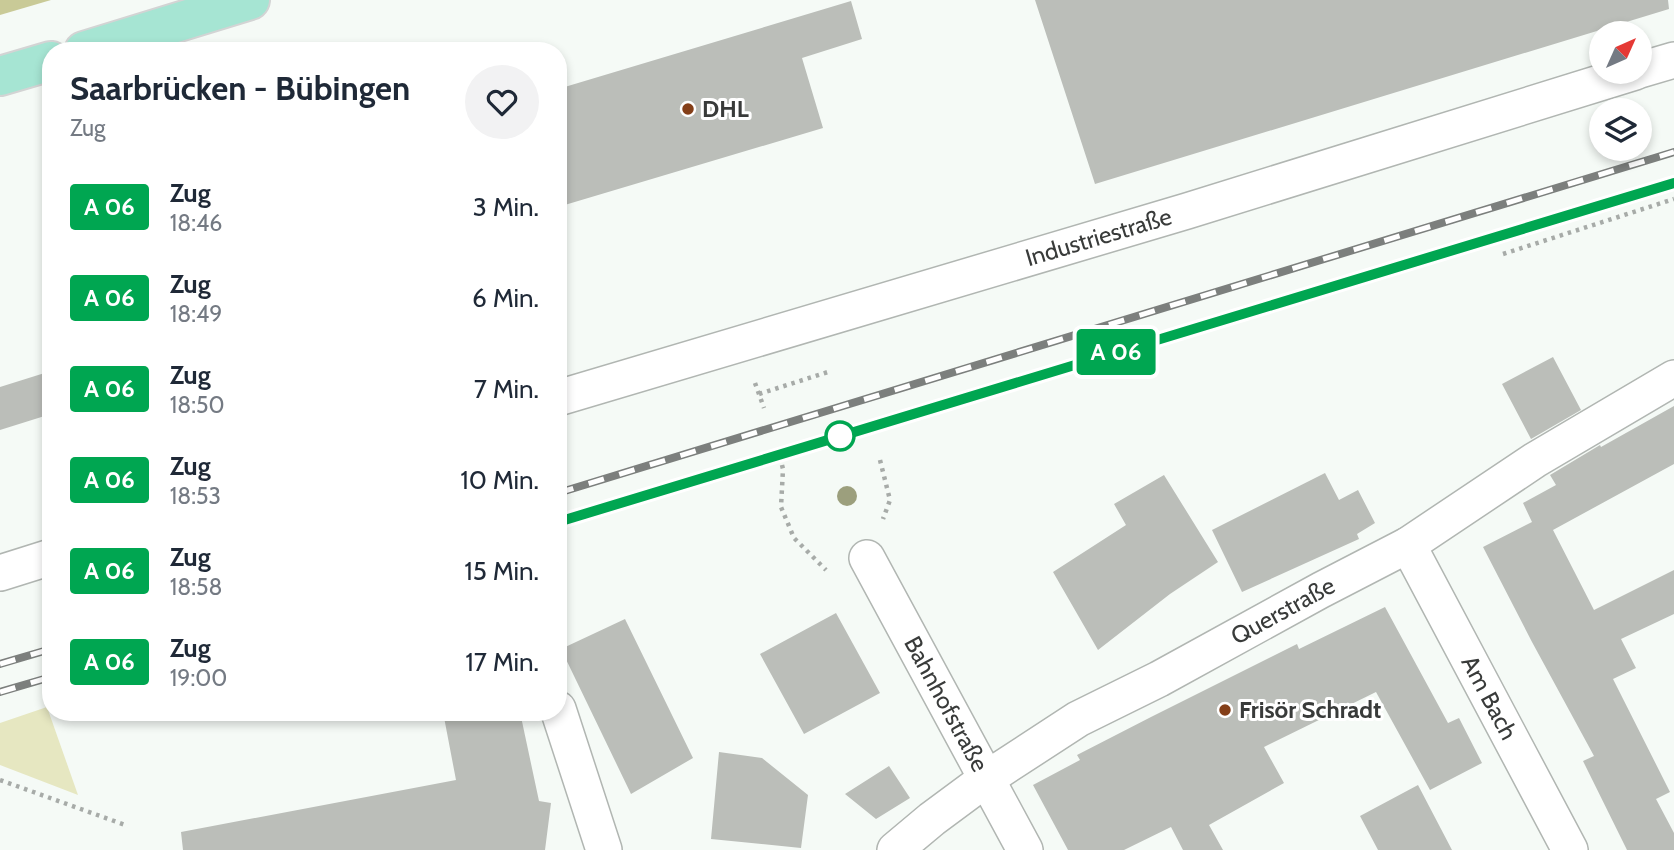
<!DOCTYPE html>
<html lang="de">
<meta charset="utf-8">
<style>
body{margin:0;font-family:Cabin,sans-serif;background:#f2f2f3;color:#1f2937;height:100vh;display:flex;flex-direction:column;font-size:26px;white-space:nowrap}
*{box-sizing:border-box;margin:0}
p{font-size:23px;color:#747a83}
.icon{flex:none;width:38px;height:38px;fill:none;stroke:currentColor;stroke-width:2;stroke-linecap:round;stroke-linejoin:round}
.map{position:relative;flex:1;overflow:hidden}
.panel{position:absolute;left:42px;top:42px;width:525px;height:679px;display:flex;flex-direction:column;background:#fff;border-radius:28px;box-shadow:0 4px 10px #0003}
.panel>*{flex:none}
.badge{padding:0 14px;border-radius:5px;font-size:24px;line-height:46px}
.needle{width:46px;rotate:45deg}
.tools{position:absolute;left:1589px;top:21px;display:grid;gap:14px}
.tools a{display:grid;place-items:center;width:63px;height:63px;border-radius:50%;background:#fff;box-shadow:0 4px 10px #0003;font-size:35px}
.map>.badge{position:absolute;translate:-50% -50%;box-shadow:0 0 0 4px #fff}
.round{display:grid;place-items:center;flex:none;width:74px;height:74px;border-radius:37px;background:#f2f2f3}
.headline{display:flex;align-items:center;justify-content:space-between;height:119px;padding:0 28px}
h1{font-size:33px;font-weight:800;line-height:52px}
ul{padding:0;list-style:none}
li{display:flex;align-items:center;gap:21px;height:91px;padding:0 28px}
li div{flex:1}
li b{display:block;font-size:26px}
li em{font-style:normal}
li .badge{min-width:77px;font-weight:700;text-align:center}
.map>svg:first-child{display:block}
.green{fill:#e6e7c1}
.forest{fill:#c9ca97}
.building{fill:#bbbeb9}
.lines{fill:none;stroke-linecap:round;stroke-linejoin:round}
.minor-casing{stroke:#b1b6b2;stroke-width:38}
.primary-casing{stroke:#d3d4d4;stroke-width:42}
.path{stroke:#a7aba8;stroke-width:4.5;stroke-dasharray:3.5 5;stroke-linecap:butt}
.minor{stroke:#fff;stroke-width:35}
.primary{stroke:#a6e5d3;stroke-width:38}
.rail-casing{stroke:#7c7f7d;stroke-width:8}
.rail{stroke:#fff;stroke-width:5;stroke-dasharray:16;stroke-linecap:butt}
.tree{fill:#9c9f7d}
.line-casing{stroke:#fff;stroke-width:16}
.line{stroke:#00a651;stroke-width:10}
.poi-dot{fill:#843f18;stroke:#fff;stroke-width:2.5}
.stop-dot{fill:#fff;stroke:#00a651;stroke-width:3.5}
.labels{text-anchor:middle;stroke-width:6;stroke-linejoin:round;paint-order:stroke}
.poi-label{font-size:24px;font-weight:bold;fill:#393b3a;stroke:#fff;text-anchor:start}
.street-label{font-size:24px;fill:#393b3a;stroke:#fff}
</style>
<div class="map">
<svg width="1674" height="850" viewBox="0 0 1674 850">
<rect width="100%" height="100%" fill="#f5faf6"/>
<path class="green" d="M47,707L78,795L0,765V723Z"/>
<path class="forest" d="M0,0H51L0,15Z"/>
<path class="building" d="M1035,0H1668L1669,9L1095,184Z
M851,1L862,39L802,58L823,128L558,207V89Z
M1553,357L1581,410L1531,439L1502,384Z
M51,371V414L0,430V387Z
M1674,406V464L1553,530L1594,610L1674,570V614L1621,639L1636,668L1613,679L1670,792L1656,799L1674,833V850H1627L1583,761L1594,756L1532,642L1483,547L1532,522L1523,503L1556,485L1550,475L1600,445L1601,447Z
M1325,473L1339,500L1358,490L1375,523L1357,534L1359,539L1242,592L1212,530Z
M1164,475L1218,562L1170,594L1098,650L1053,572L1126,525L1114,504Z
M1385,607L1448,723L1459,718L1482,763L1430,790L1376,692L1264,747L1284,783L1209,825L1223,850H1183L1171,827L1124,850H1068L1033,785L1080,760L1077,755L1151,717L1297,644L1299,649Z
M836,613L880,693L804,734L760,654Z
M625,619L693,758L631,794L561,649Z
M443,712H520L539,801L551,803L545,850H183L181,832L456,780Z
M719,752L762,758L808,795L801,848L711,839Z
M889,766L910,798L876,819L845,794Z
M1418,785L1452,850H1378L1360,816Z"/>
<g class="lines">
<defs>
<g id="minor">
<path d="M1640,70L1674,60"/>
<path id="s1" d="M558,398L1187,211L1635,72"/>
<path id="s2" d="M1408,545L1570,850"/>
<path id="s3" d="M867,558L1025,850"/>
<path d="M0,573L51,557"/>
<path d="M558,709L604,850"/>
<path id="s4" d="M895,850L932,819L986,779L1078,719L1159,679L1321,590L1408,545L1535,460L1674,378"/>
</g>
<path id="primary" d="M84,51L250,0
M0,76L51,61"/>
</defs>
<use href="#minor" class="minor-casing"/>
<use href="#primary" class="primary-casing"/>
<path class="path" d="M1503,254L1674,199
M755,383L764,408
M759,394L831,371
M880,460L890,500L883,519
M782,465L783,469L781,507L794,538L826,570
M0,780L128,826"/>
<use href="#minor" class="minor"/>
<use href="#primary" class="primary"/>
<defs>
<path id="rail" d="M558,493L1674,152
M558,522L1674,183
M0,664L51,649
M0,692L51,677"/>
</defs>
<use href="#rail" class="rail-casing"/>
<use href="#rail" class="rail"/>
</g>
<circle class="tree" cx="847" cy="496" r="10"/>
<g class="lines">
<defs>
<path id="line" d="M558,522L1674,183"/>
</defs>
<use href="#line" class="line-casing"/>
<use href="#line" class="line"/>
</g>
<g class="poi-dot">
<circle cx="688" cy="109" r="7"/>
<circle cx="1225" cy="710" r="7"/>
</g>
<circle class="stop-dot" cx="840" cy="436" r="14"/>
<g class="labels">
<g class="poi-label">
<text x="702" y="117">DHL</text>
<text x="1239" y="718">Frisör Schradt</text>
</g>
<g class="street-label">
<text dy="8" stroke="none"><textPath href="#s1" startOffset="564">Industriestraße</textPath></text>
<text dy="8" stroke="none"><textPath href="#s4" startOffset="457">Querstraße</textPath></text>
<text dy="8" stroke="none"><textPath href="#s2" startOffset="173">Am Bach</textPath></text>
<text dy="8" stroke="none"><textPath href="#s3" startOffset="166">Bahnhofstraße</textPath></text>
</g>
</g>
</svg>
<div class="tools">
<a><svg class="needle" viewBox="-14 -14 28 28"><path d="M0-13l5 13h-10z" fill="#e53935"/><path d="M0 13l5-13h-10z" fill="#747a83"/></svg></a>
<a><svg class="icon" aria-label="layers" viewBox="0 0 24 24"><path d="M12 4l9 5-9 5-9-5zM3 14l9 5 9-5"/></svg></a>
</div>
<b class="badge" style="left:1116px;top:352px;background:#00a651;color:#fff">A 06</b>
<section class="panel">
<div class="headline"><div><h1>Saarbrücken - Bübingen</h1><p>Zug</p></div><a class="round"><svg class="icon" aria-label="heart" viewBox="0 0 24 24"><path d="M12 20l-8-8c-3-5 5-10 8-4 3-6 11-1 8 4z"/></svg></a></div>
<ul>
<li><span class="badge" style="background:#00a651;color:#fff">A 06</span><div><b>Zug</b><p>18:46</p></div><em>3 Min.</em></li>
<li><span class="badge" style="background:#00a651;color:#fff">A 06</span><div><b>Zug</b><p>18:49</p></div><em>6 Min.</em></li>
<li><span class="badge" style="background:#00a651;color:#fff">A 06</span><div><b>Zug</b><p>18:50</p></div><em>7 Min.</em></li>
<li><span class="badge" style="background:#00a651;color:#fff">A 06</span><div><b>Zug</b><p>18:53</p></div><em>10 Min.</em></li>
<li><span class="badge" style="background:#00a651;color:#fff">A 06</span><div><b>Zug</b><p>18:58</p></div><em>15 Min.</em></li>
<li><span class="badge" style="background:#00a651;color:#fff">A 06</span><div><b>Zug</b><p>19:00</p></div><em>17 Min.</em></li>
</ul>
</section>
</div>
